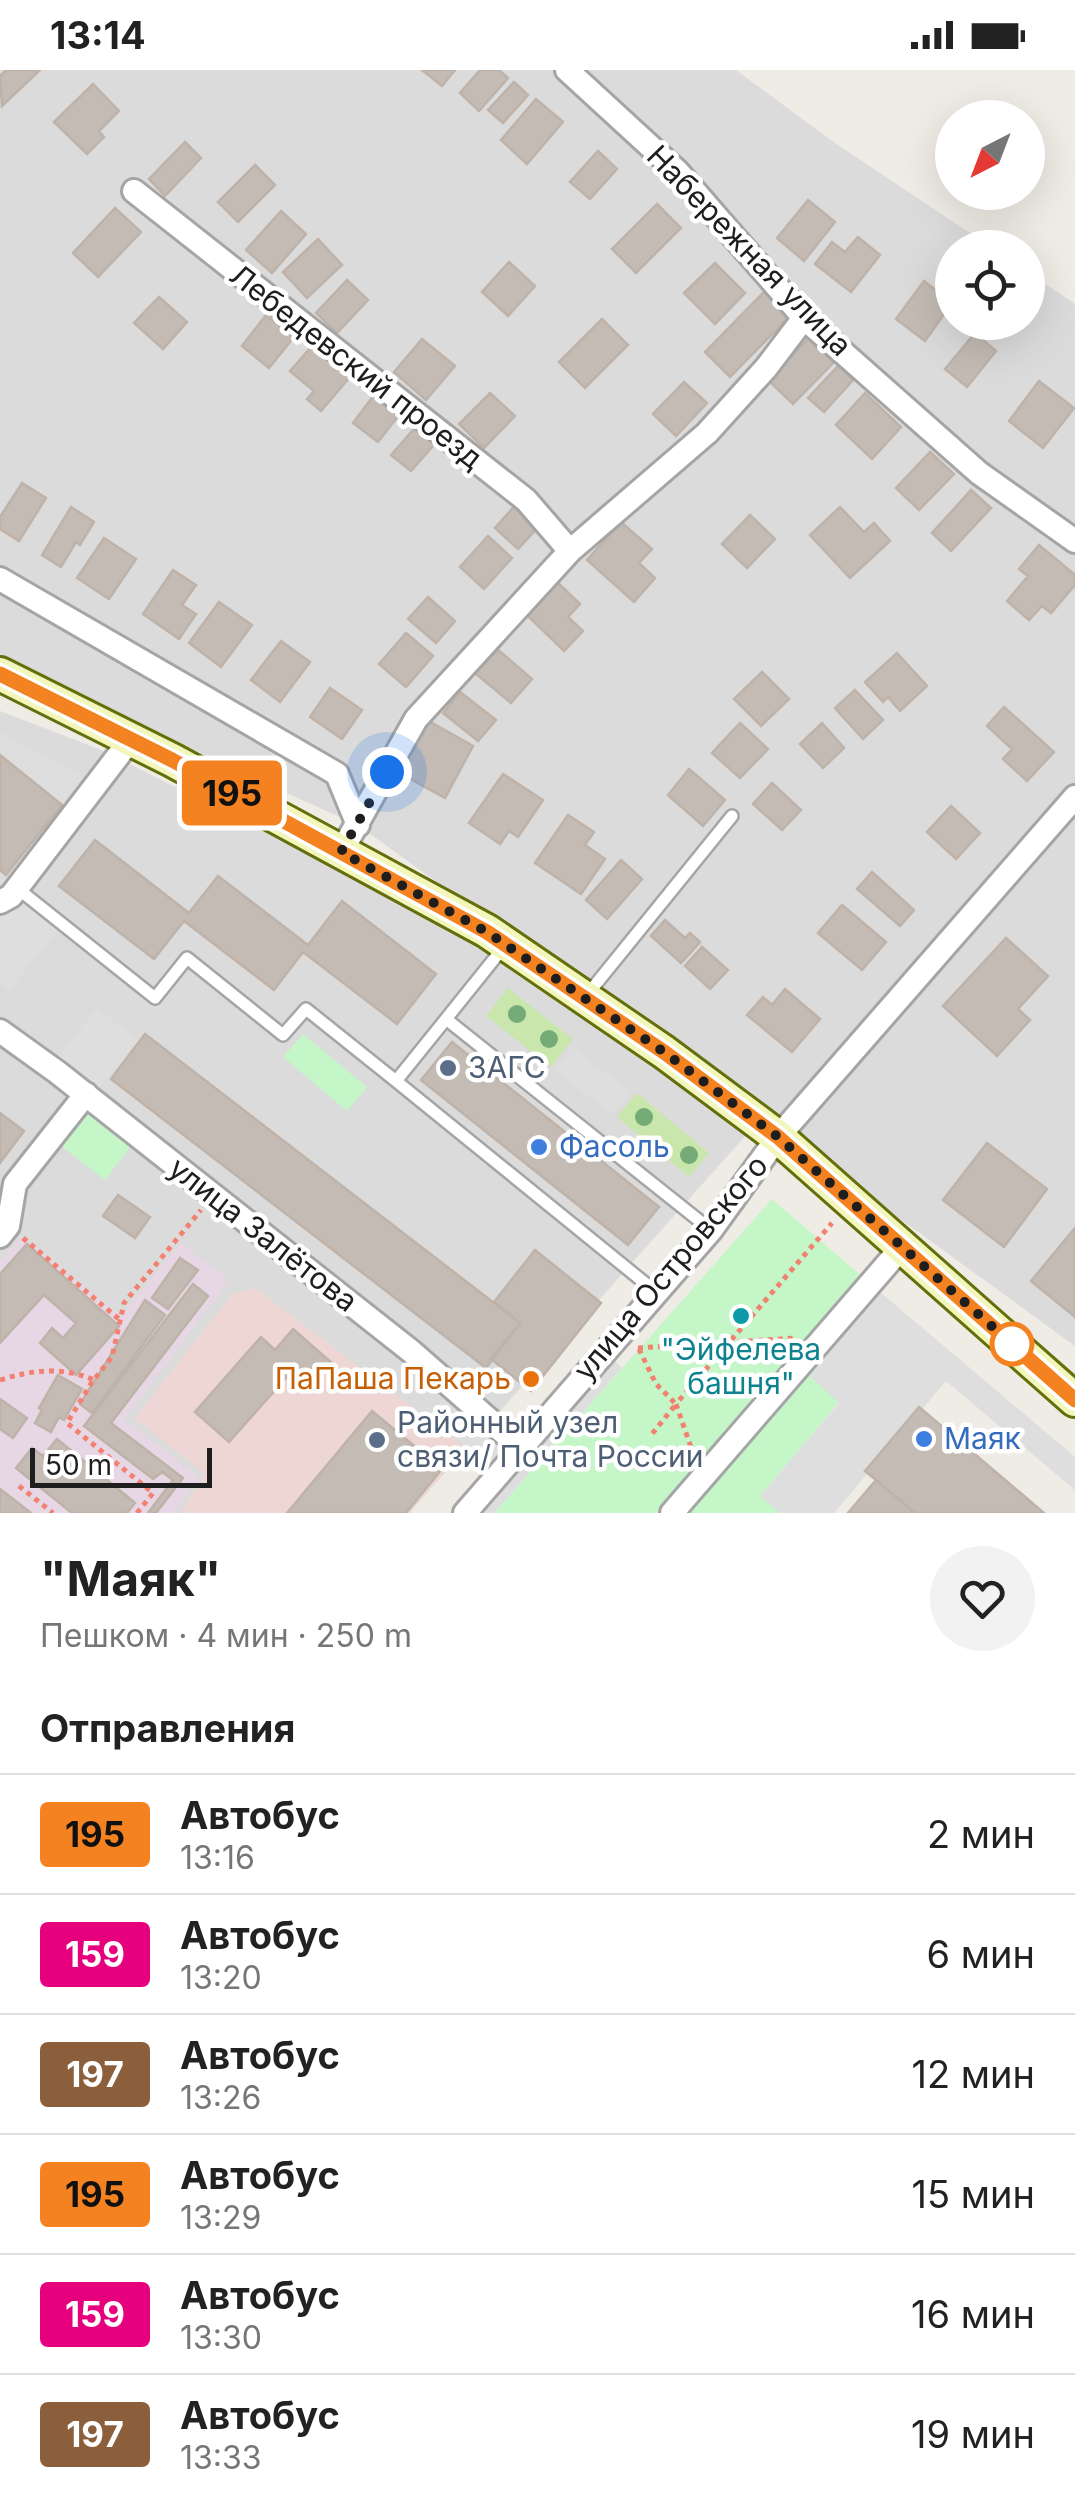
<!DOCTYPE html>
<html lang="ru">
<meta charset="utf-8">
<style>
body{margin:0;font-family:Inter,sans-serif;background:#f2f2f2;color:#222;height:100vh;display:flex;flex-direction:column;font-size:38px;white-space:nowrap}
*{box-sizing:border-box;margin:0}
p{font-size:32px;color:#767676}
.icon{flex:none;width:55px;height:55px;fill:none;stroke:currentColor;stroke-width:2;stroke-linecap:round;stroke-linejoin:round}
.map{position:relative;height:1443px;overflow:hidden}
.details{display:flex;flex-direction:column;background:#fff;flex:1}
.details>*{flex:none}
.badge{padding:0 20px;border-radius:8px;font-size:35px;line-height:65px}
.needle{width:65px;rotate:222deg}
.tools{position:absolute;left:935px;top:30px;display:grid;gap:20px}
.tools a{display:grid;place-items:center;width:110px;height:110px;border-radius:50%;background:#fff;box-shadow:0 10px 40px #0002;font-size:50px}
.scale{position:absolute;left:30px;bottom:25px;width:182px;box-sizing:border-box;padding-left:10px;border:5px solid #1e1e1e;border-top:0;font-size:28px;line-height:35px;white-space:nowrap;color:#1e1e1e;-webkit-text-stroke:8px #fff;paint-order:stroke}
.you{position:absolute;width:50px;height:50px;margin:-25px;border:8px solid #fff;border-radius:50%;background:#1a73e8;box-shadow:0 0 0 15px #1a73e833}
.map>.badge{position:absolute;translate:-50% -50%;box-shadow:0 0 0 5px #fff}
h2{padding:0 40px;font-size:38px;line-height:90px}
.round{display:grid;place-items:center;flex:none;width:105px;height:105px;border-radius:52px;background:#f2f2f2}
.head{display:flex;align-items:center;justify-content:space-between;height:170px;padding:0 40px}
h1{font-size:48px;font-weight:700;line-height:75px}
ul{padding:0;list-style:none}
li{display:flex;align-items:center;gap:30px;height:120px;padding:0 40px;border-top:2px solid #e0e0e0}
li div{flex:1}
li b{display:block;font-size:38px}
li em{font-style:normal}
li .badge{min-width:110px;font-weight:700;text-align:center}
.status{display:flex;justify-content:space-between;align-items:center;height:70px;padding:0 50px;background:#fff;direction:ltr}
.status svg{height:28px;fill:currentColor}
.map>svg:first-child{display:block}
.residential{fill:#dcdbdb}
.commercial{fill:#eed6d5}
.industrial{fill:#e7d7e4}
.grass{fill:#c9e6ad}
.park{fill:#c4f6c8}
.parking{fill:#dedede}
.building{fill:#c3bbb4;stroke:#bfb2a8;stroke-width:2.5}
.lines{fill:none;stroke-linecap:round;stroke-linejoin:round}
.lane-casing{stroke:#a5a5a5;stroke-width:16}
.street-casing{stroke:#a5a5a5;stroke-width:28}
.secondary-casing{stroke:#646f0b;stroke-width:38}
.path{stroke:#f28172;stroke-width:5;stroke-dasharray:5 5;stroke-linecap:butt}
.lane{stroke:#fff;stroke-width:11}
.street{stroke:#fff;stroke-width:22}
.secondary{stroke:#f2f6bb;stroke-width:32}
.tree{fill:#75ab76}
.line-casing{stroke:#fff;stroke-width:22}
.line{stroke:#f58220;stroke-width:15}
.walk{stroke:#1e1e1e;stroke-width:10;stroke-dasharray:0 18}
.service-dot{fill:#5c6f8a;stroke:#fff;stroke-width:4}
.shop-dot{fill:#3f7fe0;stroke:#fff;stroke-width:4}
.culture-dot{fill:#0f9aa8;stroke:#fff;stroke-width:4}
.stop-dot{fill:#fff;stroke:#f58220;stroke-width:5}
.food-dot{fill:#e8710a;stroke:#fff;stroke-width:4}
.labels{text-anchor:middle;stroke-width:9;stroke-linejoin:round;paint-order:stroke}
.street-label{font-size:30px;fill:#1e1e1e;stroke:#fff}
.service-label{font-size:30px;fill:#4e5e75;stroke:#fff;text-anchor:start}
.shop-label{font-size:30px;fill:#366cbe;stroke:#fff;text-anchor:start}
.culture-label{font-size:30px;fill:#0d838f;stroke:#fff}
.food-label{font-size:30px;fill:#c56008;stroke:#fff;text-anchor:end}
</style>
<div class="status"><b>13:14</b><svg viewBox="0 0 49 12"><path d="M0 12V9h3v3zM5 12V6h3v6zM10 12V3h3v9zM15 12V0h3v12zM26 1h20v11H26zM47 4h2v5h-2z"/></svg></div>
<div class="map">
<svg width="1075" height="1443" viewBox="0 0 1075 1443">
<rect width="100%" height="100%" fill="#efebe5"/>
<path class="residential" d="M0,0H736L835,73L991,177L952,178V252H1028V202L1075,234V1276L358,755L0,595Z
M0,641L104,681L500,880L747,1064L409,1443H0Z"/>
<path class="commercial" d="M255,1218L465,1377L410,1443H185L182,1440L205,1404L135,1348L232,1224Z"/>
<path class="industrial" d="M21,1166L121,1246L181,1173L229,1210L124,1350L199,1407L174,1443H0V1192Z"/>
<path class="grass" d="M508,918L573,969L551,997L486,946Z
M637,1023L709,1083L689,1107L617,1047Z"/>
<path class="park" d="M303,964L367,1017L347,1041L283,987Z
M89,1037L134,1072L105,1110L60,1075Z
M772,1129L880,1222L810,1306L839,1332L761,1425L780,1443H494Z"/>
<path class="parking" d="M0,662L84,708L62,735L0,685Z
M16,823L59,859L9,920L0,912V834Z
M97,938L138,971L92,1026L52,994Z
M573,977L630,1022L612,1045L555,1000Z
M880,1222L1075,1387V1420L946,1311L834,1443H780L760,1426L839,1333L810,1306Z
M615,1291L622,1298L494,1443H480Z
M448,1323L509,1374L489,1397L428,1346Z"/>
<path class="building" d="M6,0H40L2,36L0,6Z
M422,0H455L442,16Z
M480,0H499L508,8L479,41L460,23Z
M514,12L528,25L503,53L488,40Z
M93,14L119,41L99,61L104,67L87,84L54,52Z
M536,29L563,52L527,94L501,70Z
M185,72L201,88L165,126L149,109Z
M598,81L617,99L590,129L570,112Z
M255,95L275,115L238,152L218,132Z
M808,130L835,152L804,191L777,168Z
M657,134L681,158L636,203L612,179Z
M115,138L141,162L98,207L73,183Z
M281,141L306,164L272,203L246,180Z
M858,167L880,185L851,222L815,194L832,172L845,182Z
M318,169L342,195L307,228L283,202Z
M509,192L535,216L508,246L482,222Z
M715,193L745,223L715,254L684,223Z
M347,210L368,230L337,263L316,243Z
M924,211L952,233L925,271L896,249Z
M765,221L790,246L730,307L705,282Z
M159,227L187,252L163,279L134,253Z
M266,245L294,267L269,298L242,276Z
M602,249L628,275L585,318L559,292Z
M975,263L996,281L967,317L945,299Z
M809,268L834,292L793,334L768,310Z
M422,269L455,296L426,330L394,302Z
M313,275L350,307L321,341L307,329L314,321L290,301Z
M838,296L853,310L824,342L808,328Z
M1039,311L1074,338L1043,378L1009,351Z
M684,312L707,333L676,366L653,344Z
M377,321L402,341L378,372L353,353Z
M490,323L515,346L484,378L459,354Z
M865,323L901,357L872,389L836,355Z
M419,353L438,370L411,401L391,385Z
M930,382L954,404L919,440L896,418Z
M22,413L46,428L19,471L0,459V447Z
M971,420L991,438L951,481L932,463Z
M518,432L541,454L518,479L495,458Z
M71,437L94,452L80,475L76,472L61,497L42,485Z
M840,437L864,462L874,453L890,471L850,508L810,465Z
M750,445L775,469L747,498L722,474Z
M621,452L652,479L639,493L655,508L634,532L587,490Z
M488,466L512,488L484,519L460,497Z
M104,468L136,489L109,529L77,508Z
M1039,475L1075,505V515L1051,543L1042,536L1029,550L1007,531L1028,506L1019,499Z
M173,500L196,515L182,535L196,544L179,569L143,544Z
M558,513L580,534L568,547L583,561L564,581L527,545Z
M428,527L455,551L436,573L408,549Z
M219,532L252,555L221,597L189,573Z
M406,563L433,586L406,617L379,594Z
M281,571L310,592L280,632L251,610Z
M496,578L532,609L511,633L475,603Z
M897,583L927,616L900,641L888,627L883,632L865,612Z
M762,602L789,629L761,656L734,629Z
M330,618L362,640L342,669L310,647Z
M855,620L883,650L863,669L835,638Z
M460,622L496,650L478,671L443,643Z
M1004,637L1054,682L1027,711L1003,689L1012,679L987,656Z
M427,650L473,676L445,728L398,702Z
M740,653L768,679L740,708L712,683Z
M822,653L844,678L823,698L800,674Z
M0,685L62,735L6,805L0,800Z
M689,699L725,730L703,756L668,725Z
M503,704L543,730L518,767L509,761L500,774L469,753Z
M772,713L801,740L782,760L753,734Z
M951,736L980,763L956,789L927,762Z
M568,745L594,762L585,775L605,789L581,824L535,793Z
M95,770L189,843L218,806L308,875L342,831L436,904L397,954L303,882L274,920L184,851L154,889L59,816Z
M621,790L642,809L607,849L586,830Z
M872,802L914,840L900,856L857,819Z
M842,835L886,872L862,900L818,863Z
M665,850L685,868L690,863L700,872L681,893L651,866Z
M1006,868L1048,906L1018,939L1030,950L997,986L943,936Z
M702,877L728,900L710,919L685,896Z
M785,919L820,949L792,982L747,945L763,927L772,935Z
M145,964L520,1253L486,1298L111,1009Z
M452,972L659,1137L628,1175L421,1010Z
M0,1043L24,1061L0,1093Z
M987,1073L1047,1119L1004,1177L943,1130Z
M118,1125L150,1147L135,1168L103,1146Z
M1075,1158V1247L1031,1211Z
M27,1174L119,1256L76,1305L40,1273L52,1258L63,1268L76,1253L44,1225L0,1273V1204Z
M535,1180L601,1233L531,1321L491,1289L520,1253L494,1232Z
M180,1188L198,1200L168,1239L152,1228Z
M193,1214L208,1226L111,1353L183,1408L156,1443H148L173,1410L162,1402L153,1409L84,1356Z
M145,1230L165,1245L92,1343L80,1334Z
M293,1259L332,1293L311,1316L293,1300L229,1372L195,1342L261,1267L275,1280Z
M58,1305L82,1319L64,1350L59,1347L51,1362L35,1353L42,1340L39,1338Z
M0,1329L27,1348L13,1368L0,1359Z
M919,1337L1044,1443H915L876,1410L865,1401Z
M372,1341L442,1399L406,1443H287Z
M57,1369L135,1433L127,1443H72L16,1398L32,1378L43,1386Z
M876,1410L915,1443H848Z
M0,1419L31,1443H0Z"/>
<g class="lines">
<defs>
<path id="lane" d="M17,818L155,928L187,888L283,965L306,939L396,1011L446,949L711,1160
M587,925L732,746
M446,949L503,878
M396,1011L656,1222"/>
<path id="street" d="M567,0L677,101L804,248L979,403L1075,471
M134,121L526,430L570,481
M0,509L337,704L358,755
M341,782L416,649L570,481L707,363L766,298L804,248
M0,832L11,826L131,669
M0,961L57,1002L412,1282L520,1377
M0,1166L8,1156L15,1114L86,1024
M465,1443L711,1160L778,1067L1075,727
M672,1443L902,1177"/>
<path id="secondary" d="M0,604L172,690L487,861L664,982L778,1067L1075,1330"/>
</defs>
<use href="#lane" class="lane-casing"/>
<use href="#street" class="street-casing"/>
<use href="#secondary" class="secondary-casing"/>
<path class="path" d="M23,1168L120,1250
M638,1278L796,1268
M639,1279L656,1314L676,1334L652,1364
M0,1310C33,1300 62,1296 94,1310
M694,1386L676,1334L832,1153
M19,1416L53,1443
M137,1443L153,1423L67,1353L92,1312L112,1287L124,1233L201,1140"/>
<use href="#lane" class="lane"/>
<use href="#street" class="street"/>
<use href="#secondary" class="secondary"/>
</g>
<g class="tree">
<circle cx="517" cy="944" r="9"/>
<circle cx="549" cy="969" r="9"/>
<circle cx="644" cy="1047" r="9"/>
<circle cx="689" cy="1085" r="9"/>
</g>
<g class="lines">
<defs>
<path id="line" d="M0,604L172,690L487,862L664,982L778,1067L1075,1330"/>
</defs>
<use href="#line" class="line-casing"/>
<use href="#line" class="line"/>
<path class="walk" d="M387,702L341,782L487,862L664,982L778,1067L1012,1274"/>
</g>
<g class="service-dot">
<circle cx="448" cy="998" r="10"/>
<circle cx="377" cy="1370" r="10"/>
</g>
<g class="shop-dot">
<circle cx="539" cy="1077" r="10"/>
<circle cx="924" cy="1369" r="10"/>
</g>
<circle class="culture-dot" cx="741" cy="1246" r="10"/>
<circle class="stop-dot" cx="1012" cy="1274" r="20"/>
<circle class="food-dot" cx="531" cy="1309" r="10"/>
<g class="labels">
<g class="street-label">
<text transform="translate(749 181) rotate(46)" y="10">Набережная улица</text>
<text transform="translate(356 297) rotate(38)" y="10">Лебедевский проезд</text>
<text transform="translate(263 1165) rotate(38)" y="10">улица Залётова</text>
<text transform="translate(671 1198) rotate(-50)" y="10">улица Островского</text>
</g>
<g class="service-label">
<text x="468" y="1008">ЗАГС</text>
<text x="397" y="1363">Районный узел<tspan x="397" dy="34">связи/ Почта России</tspan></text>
</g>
<g class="shop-label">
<text x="559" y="1087">Фасоль</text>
<text x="944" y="1379">Maяк</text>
</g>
<g class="culture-label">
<text x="741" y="1290">"Эйфелева<tspan x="741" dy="34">башня"</tspan></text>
</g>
<g class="food-label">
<text x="511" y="1319">ПаПаша Пекарь</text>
</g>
</g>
</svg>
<div class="tools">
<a><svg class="needle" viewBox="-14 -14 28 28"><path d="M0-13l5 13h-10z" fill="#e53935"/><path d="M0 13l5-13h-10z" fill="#767676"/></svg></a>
<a><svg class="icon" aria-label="locate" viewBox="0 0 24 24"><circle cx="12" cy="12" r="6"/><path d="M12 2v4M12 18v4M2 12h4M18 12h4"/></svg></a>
</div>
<div class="scale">50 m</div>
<div class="you" style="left:387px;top:702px"></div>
<b class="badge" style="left:232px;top:723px;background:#f58220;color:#111">195</b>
</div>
<section class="details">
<div class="head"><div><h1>&quot;Маяк&quot;</h1><p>Пешком · 4 мин · 250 m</p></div><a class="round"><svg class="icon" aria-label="heart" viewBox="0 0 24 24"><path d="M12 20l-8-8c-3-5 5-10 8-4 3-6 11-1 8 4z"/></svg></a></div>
<h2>Отправления</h2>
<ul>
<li><span class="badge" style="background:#f58220;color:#111">195</span><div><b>Автобус</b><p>13:16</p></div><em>2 мин</em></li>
<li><span class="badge" style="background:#e6007e;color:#fff">159</span><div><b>Автобус</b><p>13:20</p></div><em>6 мин</em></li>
<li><span class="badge" style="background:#8b5e3c;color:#fff">197</span><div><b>Автобус</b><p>13:26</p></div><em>12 мин</em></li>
<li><span class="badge" style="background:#f58220;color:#111">195</span><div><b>Автобус</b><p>13:29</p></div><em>15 мин</em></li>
<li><span class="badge" style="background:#e6007e;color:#fff">159</span><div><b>Автобус</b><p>13:30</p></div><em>16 мин</em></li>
<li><span class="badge" style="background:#8b5e3c;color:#fff">197</span><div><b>Автобус</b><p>13:33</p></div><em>19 мин</em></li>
</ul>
</section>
